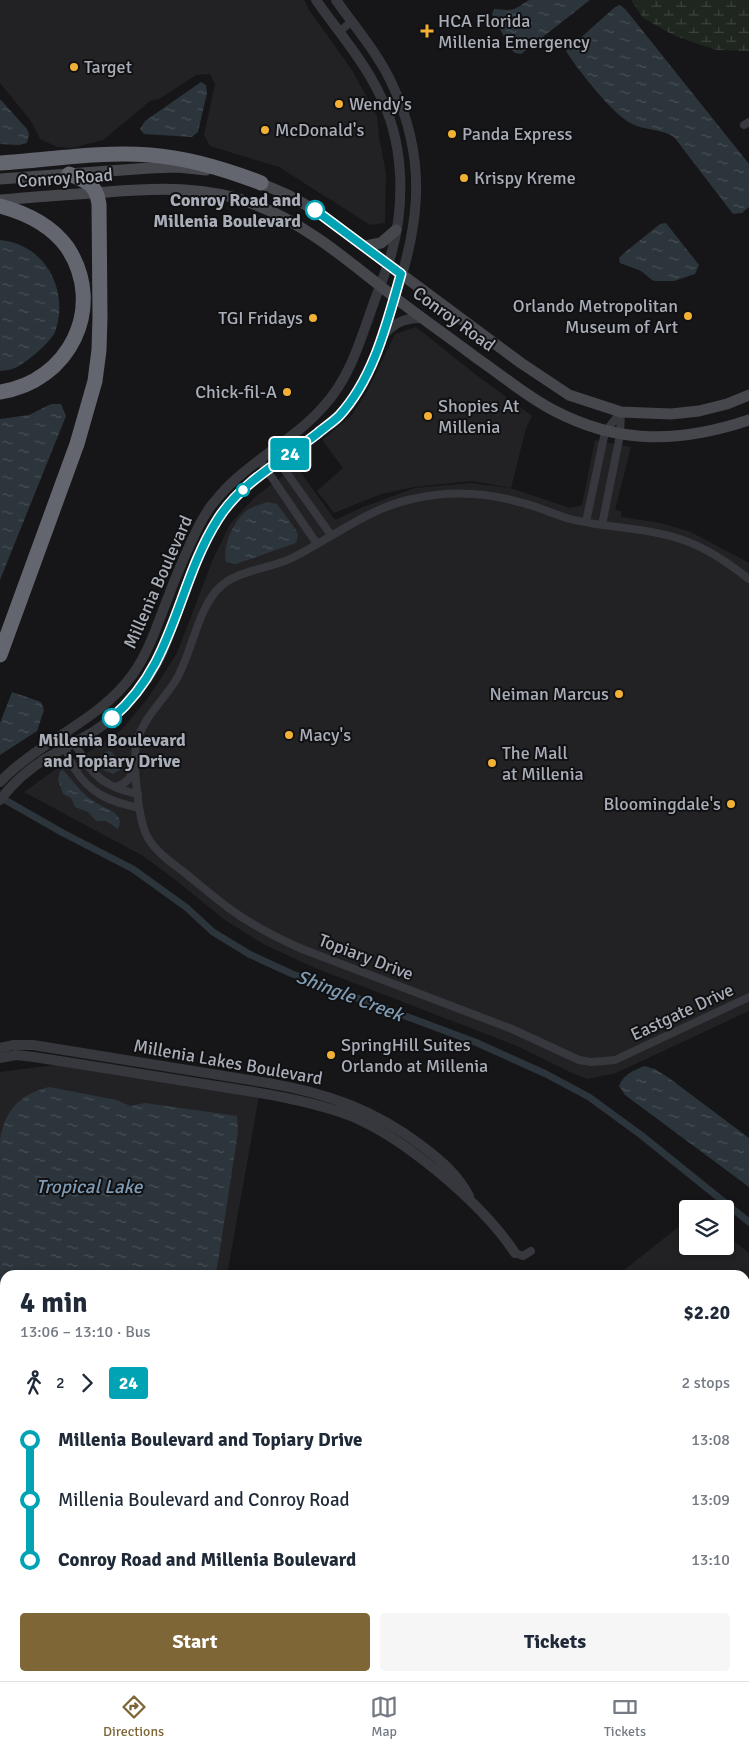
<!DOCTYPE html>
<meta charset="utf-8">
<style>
body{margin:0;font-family:Signika,sans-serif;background:#f6f6f7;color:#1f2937;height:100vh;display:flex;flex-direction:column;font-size:19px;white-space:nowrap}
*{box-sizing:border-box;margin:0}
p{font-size:16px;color:#747a83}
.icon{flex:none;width:28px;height:28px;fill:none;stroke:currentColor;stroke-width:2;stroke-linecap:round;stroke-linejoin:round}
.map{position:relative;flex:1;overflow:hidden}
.drawer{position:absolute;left:0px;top:1270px;width:750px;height:411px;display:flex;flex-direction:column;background:#fff;border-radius:15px 15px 0 0;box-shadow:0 2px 8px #0003}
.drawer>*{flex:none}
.badge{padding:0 10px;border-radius:4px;font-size:18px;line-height:32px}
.fabs{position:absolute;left:679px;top:1200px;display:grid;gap:10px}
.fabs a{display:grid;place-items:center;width:55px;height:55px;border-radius:5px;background:#fff;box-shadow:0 2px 8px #0003;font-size:25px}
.map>.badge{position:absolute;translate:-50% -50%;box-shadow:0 0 0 2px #fff}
.legs{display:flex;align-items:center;gap:8px;height:55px;padding:0 20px;font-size:16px}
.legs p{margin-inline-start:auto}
.summary{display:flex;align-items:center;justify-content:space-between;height:85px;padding:0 20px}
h1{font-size:28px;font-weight:700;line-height:38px}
.cta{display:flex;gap:10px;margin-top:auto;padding:10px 20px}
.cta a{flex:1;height:58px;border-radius:5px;background:#7e6636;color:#fff;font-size:20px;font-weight:700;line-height:58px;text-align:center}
.cta a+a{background:#f6f6f7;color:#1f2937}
ul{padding:0 20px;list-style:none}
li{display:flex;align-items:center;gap:18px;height:60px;font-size:19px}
li i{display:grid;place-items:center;width:8px;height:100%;margin:0 6px;background:currentColor}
li i::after{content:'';width:12px;height:12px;margin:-6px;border:4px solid;border-radius:50%;background:#fff}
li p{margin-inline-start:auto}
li:first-child i{background:linear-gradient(#0000 50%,currentColor 0)}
li:last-child i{background:linear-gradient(currentColor 50%,#0000 0)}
.menu{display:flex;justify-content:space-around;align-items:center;height:70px;border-top:1px solid #e0e1e3;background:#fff;font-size:14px;color:#747a83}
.menu a{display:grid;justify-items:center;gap:2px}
.menu .active{color:#7e6636}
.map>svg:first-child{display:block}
.built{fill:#222225}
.wetland{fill:url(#wetland-marsh)}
.water{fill:url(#water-ripples)}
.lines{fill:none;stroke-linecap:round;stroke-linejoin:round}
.canal{stroke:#2c353c;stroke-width:7}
.minor{stroke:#37383d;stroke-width:8}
.tertiary{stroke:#37383d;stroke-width:10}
.secondary{stroke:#45474d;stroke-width:11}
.motorway{stroke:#63666e;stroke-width:15}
.line-1-casing{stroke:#fff;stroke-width:11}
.line-1{stroke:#00a3b4;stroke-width:8}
.poi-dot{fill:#f2b134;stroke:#111113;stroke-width:2}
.stop-1-dot{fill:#fff;stroke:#00a3b4;stroke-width:2.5}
.labels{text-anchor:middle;stroke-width:4;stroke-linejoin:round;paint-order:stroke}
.poi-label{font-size:18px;fill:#a8adb8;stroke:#111113;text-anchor:start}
.street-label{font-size:18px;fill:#a8adb8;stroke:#111113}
.stop-label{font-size:18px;font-weight:bold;fill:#a8adb8;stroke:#111113;text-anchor:end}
.water-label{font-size:19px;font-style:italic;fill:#7f9bb3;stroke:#111113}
</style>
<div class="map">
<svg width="749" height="1681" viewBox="0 0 749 1681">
<defs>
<pattern id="wetland-marsh" width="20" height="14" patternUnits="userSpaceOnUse" patternTransform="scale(1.25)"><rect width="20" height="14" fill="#1e261f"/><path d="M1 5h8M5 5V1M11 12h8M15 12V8" fill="none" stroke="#3c433d"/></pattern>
<pattern id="water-ripples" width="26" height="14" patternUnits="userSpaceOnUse" patternTransform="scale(1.25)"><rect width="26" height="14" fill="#2c353c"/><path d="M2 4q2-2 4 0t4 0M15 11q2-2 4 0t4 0" fill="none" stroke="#485056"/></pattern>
</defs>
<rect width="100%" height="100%" fill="#161618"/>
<path class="built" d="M0,0H304L309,10L352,70L377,116L379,137L386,173L385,223L370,225L279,167L210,146L204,135L215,84L210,74L196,75L159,99L150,101L103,140L72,148L57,147L40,139L31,121L0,83Z
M416,327L475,374L532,416L526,428L511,488L472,481L414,487L381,494L334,513L317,491L343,468L322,440L352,415L367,391L395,334Z
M595,440L631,447L615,510L621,511V517L661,523L691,532L749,563V1011L616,1073L588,1079L572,1073L517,1046L315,968L265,945L225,920L173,878L143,856L24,792L53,771L92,750L122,729L148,698L177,653L213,559L230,524L255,497L296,466L335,520L363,507L415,488L471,483L510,488L570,508L582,505Z
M55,1065L259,1096L227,1275H5V1676H188L192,1681H0V1072Z
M687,1220L688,1246H725V1234L749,1253V1428L745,1431V1275H618Z"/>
<path class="wetland" d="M631,0H749V51L716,50L675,36L643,18Z"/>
<path class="water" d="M529,0H590L521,54L515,53L510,48L492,14L494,9C499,9 502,10 506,10C515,11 522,4 529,0Z
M620,5L626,10L749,164V207L742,213L733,214L674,137C661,128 644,131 630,123C611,112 579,71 566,51L615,7Z
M201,82L206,85L207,93L198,132L192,137L144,134L140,129L145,121Z
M0,99L27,129L29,134L27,143L19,145L0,144Z
M666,223L699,265L695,274L674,281H655L652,280L641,271L620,263L619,258L624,253L660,224Z
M0,240C45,244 70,290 55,332C50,343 26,363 15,368C11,370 5,370 0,371Z
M51,404H61L66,416L0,580V419L29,415Z
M268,502L277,504L296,530L298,535L296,543L236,564L226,562C222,545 235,518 249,509C255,506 262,504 268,502Z
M12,692L41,702L44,710L37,731L0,755V723Z
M108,751L112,752L116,758H119L121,760L120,770L113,774L104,770L101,762L102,754Z
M63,770C75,783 84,797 100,805C108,810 118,811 120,822L118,829L106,821H96L88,812L75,807L71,798L63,794L58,780L60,771Z
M644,1066L655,1069L669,1078L749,1138V1187L625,1095L619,1086C623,1074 634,1071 644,1066Z
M49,1087L117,1100L130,1106L145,1103L237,1116L238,1132L216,1275H5V1638L0,1632V1140C5,1110 20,1094 49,1087Z
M76,1676H155L152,1681H96Z"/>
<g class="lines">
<path class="canal" d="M0,797L63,833L133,869L187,908L213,932L249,954L290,973L475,1042L546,1074L589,1097L641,1135L749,1222"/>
<path class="minor" d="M339,32L351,22
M744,125L749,122
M271,451L331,535
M260,460L317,544
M586,522L605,432L621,412
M602,525L620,435L621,412
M749,579C727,562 704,546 677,538C642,527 605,528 570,519C551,513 534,505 515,501C482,492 446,491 412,499C367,509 332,538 292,558C269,569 238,570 220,587C198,607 192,653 176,680C163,701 144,717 137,741C132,761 138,821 148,838C157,853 172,863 185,873C200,885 215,898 230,909C252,925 277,938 302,949L512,1029L579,1060L591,1062L615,1060L749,997
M63,734C65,758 80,783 101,795C113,802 126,805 139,808
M63,734C77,745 81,754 90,768C102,784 119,790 138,794
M115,787C126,784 132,778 134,767
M515,1253L523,1256L531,1251
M745,1588L749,1585
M477,1676L481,1681
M497,1681L503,1676
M629,1681L635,1676"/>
<path class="tertiary" d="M384,334C396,322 405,318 422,318
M0,782C40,740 99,722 133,674C150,650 158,622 169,595C175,578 183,560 191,542C198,528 204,513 215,501C245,463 291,443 323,407C350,378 360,341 373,305C379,288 386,272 391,255C406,202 404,140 378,91C362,59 337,30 316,0
M0,800C16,779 36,763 59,751C70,744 82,739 93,732C122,713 146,686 161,655C182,609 191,555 221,514C252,472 301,453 338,417C365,390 377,351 389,316C417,234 431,168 393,86C380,56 355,27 336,0
M0,1048L13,1045H33L268,1083C327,1093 375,1110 422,1146C442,1161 458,1175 469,1196
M0,1058L16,1055L34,1057C93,1066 152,1076 210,1085C254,1092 298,1098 340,1112C398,1131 482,1203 515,1253
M745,1483L749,1487"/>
<path class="secondary" d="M0,179L150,168L178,167L206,170
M253,180L288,195L315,210L521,363L569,395L621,412L671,414L699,411L727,404L749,395
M0,200C36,197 71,194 107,192C157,188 207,186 254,204C301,222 340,254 379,285C411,311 445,334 478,359C503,376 526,396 553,410C619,445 680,443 749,420
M365,246L381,243L396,230"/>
<path class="motorway" d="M0,163C49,160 100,151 150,155C189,158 225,169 261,183
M0,206C26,213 51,225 67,247C107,307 69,382 0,392
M0,655L77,444L95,381L99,350L100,317L99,204C96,184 87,181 69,174"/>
</g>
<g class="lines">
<defs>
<path id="line-1" d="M112,718C176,663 176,585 218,519C242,481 284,460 318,433C325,427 333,422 339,416C374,378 387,323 401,274L315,210"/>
</defs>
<use href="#line-1" class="line-1-casing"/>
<use href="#line-1" class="line-1"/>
</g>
<g class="poi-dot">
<path d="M424.5 23.5h5v5h5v5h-5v5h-5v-5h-5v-5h5z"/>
<circle cx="74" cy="67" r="5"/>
<circle cx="339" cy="104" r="5"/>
<circle cx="265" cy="130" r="5"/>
<circle cx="452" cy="134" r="5"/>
<circle cx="464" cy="178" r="5"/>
<circle cx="688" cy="316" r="5"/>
<circle cx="313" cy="318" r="5"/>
<circle cx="287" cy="392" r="5"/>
<circle cx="428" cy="416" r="5"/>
<circle cx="619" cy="694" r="5"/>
<circle cx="289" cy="735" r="5"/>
<circle cx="492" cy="763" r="5"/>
<circle cx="731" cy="804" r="5"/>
<circle cx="331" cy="1055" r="5"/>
</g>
<g class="stop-1-dot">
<circle cx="315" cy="210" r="9"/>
<circle cx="243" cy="490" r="6"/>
<circle cx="112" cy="718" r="9"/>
</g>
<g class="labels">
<g class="poi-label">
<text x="438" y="27">HCA Florida<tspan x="438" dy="21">Millenia Emergency</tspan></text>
<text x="84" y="73">Target</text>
<text x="349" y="110">Wendy's</text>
<text x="275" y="136">McDonald's</text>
<text x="462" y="140">Panda Express</text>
<text x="474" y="184">Krispy Kreme</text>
<text x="678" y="312" text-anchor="end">Orlando Metropolitan<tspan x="678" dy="21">Museum of Art</tspan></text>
<text x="303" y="324" text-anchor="end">TGI Fridays</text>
<text x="277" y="398" text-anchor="end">Chick-fil-A</text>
<text x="438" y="412">Shopies At<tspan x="438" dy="21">Millenia</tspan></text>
<text x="609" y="700" text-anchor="end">Neiman Marcus</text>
<text x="299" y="741">Macy's</text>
<text x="502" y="759">The Mall<tspan x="502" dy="21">at Millenia</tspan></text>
<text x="721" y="810" text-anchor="end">Bloomingdale's</text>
<text x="341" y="1051">SpringHill Suites<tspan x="341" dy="21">Orlando at Millenia</tspan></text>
</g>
<g class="street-label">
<text transform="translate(65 178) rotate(-4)" y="6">Conroy Road</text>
<text transform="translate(454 319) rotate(36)" y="6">Conroy Road</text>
<text transform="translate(158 582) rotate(-66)" y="6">Millenia Boulevard</text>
<text transform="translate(366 957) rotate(21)" y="6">Topiary Drive</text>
<text transform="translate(682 1012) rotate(-25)" y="6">Eastgate Drive</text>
<text transform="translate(228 1062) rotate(10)" y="6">Millenia Lakes Boulevard</text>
</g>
<g class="stop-label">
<text x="301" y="206">Conroy Road and<tspan x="301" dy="21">Millenia Boulevard</tspan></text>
<text x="112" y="746" text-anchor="middle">Millenia Boulevard<tspan x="112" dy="21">and Topiary Drive</tspan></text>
</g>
<g class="water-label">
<text transform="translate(350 995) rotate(21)" y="7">Shingle Creek</text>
<text x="89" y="1193">Tropical Lake</text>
</g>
</g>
</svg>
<div class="fabs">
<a><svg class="icon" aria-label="layers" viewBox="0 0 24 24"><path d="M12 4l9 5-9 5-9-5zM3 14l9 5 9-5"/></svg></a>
</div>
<b class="badge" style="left:290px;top:454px;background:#00a3b4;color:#fff">24</b>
<section class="drawer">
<div class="summary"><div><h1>4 min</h1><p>13:06 – 13:10 · Bus</p></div><b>$2.20</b></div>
<div class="legs"><svg class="icon" aria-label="walk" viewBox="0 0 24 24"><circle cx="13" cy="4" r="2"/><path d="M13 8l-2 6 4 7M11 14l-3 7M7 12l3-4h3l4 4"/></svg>2<svg class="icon" aria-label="forward" viewBox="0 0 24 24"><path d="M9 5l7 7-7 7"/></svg><b class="badge" style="background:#00a3b4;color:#fff">24</b><p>2 stops</p></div>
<ul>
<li><i style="color:#00a3b4"></i><b>Millenia Boulevard and Topiary Drive</b><p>13:08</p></li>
<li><i style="color:#00a3b4"></i><span>Millenia Boulevard and Conroy Road</span><p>13:09</p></li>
<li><i style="color:#00a3b4"></i><b>Conroy Road and Millenia Boulevard</b><p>13:10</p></li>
</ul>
<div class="cta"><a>Start</a><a>Tickets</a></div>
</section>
</div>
<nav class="menu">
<a class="active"><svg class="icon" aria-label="directions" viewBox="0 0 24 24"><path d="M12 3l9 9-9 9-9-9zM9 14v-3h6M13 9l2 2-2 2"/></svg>Directions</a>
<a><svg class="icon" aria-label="map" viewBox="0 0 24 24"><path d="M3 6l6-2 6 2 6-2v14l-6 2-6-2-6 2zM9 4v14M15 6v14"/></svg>Map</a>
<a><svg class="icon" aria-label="tickets" viewBox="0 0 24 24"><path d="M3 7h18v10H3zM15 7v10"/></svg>Tickets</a>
</nav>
